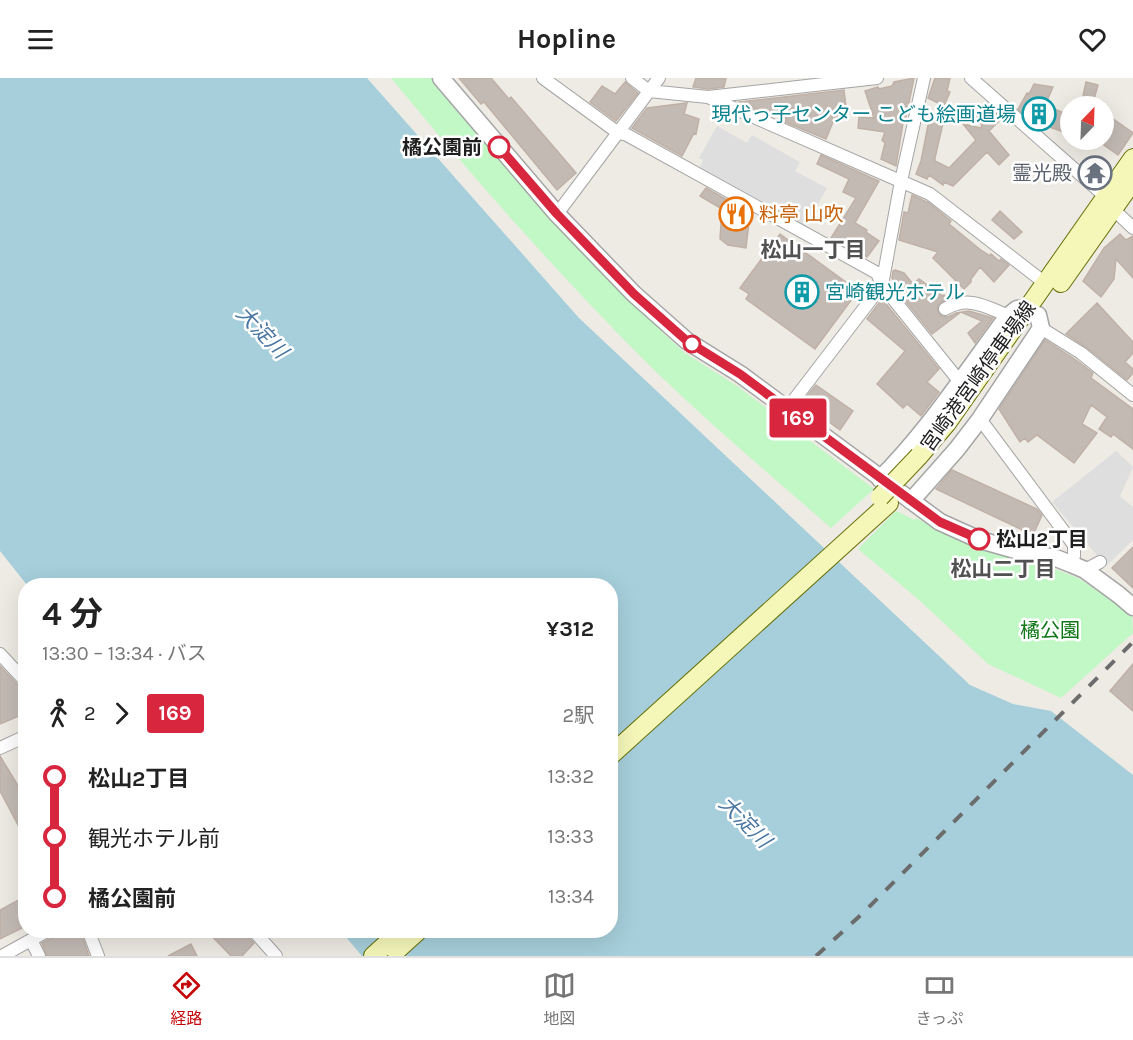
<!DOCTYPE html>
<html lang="ja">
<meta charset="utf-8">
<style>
body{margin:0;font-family:Karla,"Noto Sans JP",sans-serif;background:#f2f2f2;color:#222;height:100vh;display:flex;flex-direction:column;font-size:22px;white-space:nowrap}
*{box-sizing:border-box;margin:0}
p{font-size:20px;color:#767676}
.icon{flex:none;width:33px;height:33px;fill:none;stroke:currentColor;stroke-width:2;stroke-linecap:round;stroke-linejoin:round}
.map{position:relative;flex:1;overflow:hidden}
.sheet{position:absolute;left:18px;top:500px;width:600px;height:360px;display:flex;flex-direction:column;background:#fff;border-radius:24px;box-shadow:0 6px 24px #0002}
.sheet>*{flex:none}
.badge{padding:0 12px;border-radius:4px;font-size:21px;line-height:39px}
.needle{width:39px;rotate:23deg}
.buttons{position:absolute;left:1060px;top:18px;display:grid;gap:12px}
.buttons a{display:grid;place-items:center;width:54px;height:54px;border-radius:50%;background:#fff;box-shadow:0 6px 24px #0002;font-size:30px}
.map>.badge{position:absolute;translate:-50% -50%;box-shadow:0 0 0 3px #fff}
.legs{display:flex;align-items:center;gap:9px;height:66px;padding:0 24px;font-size:20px}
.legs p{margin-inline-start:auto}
.headline{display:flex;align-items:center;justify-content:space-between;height:102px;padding:0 24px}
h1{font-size:33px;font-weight:700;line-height:45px}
ul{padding:0 24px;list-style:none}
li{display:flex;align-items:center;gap:21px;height:60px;font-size:22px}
li i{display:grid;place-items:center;width:9px;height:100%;margin:0 8px;background:currentColor}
li i::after{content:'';width:15px;height:15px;margin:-8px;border:4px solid;border-radius:50%;background:#fff}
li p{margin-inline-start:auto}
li:first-child i{background:linear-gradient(#0000 50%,currentColor 0)}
li:last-child i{background:linear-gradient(currentColor 50%,#0000 0)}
header{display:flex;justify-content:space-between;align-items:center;height:78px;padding:0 24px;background:#fff;font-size:27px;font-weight:700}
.tabs{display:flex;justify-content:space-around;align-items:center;height:84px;border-top:2px solid #e0e0e0;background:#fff;font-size:16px;color:#767676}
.tabs a{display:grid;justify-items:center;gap:3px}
.tabs .on{color:#c40709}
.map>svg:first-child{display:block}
.park{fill:#c2f7c6}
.parking{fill:#dedede}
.water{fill:#a6cfdb}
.building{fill:#c3bab4;stroke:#c0b1a7;stroke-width:1.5}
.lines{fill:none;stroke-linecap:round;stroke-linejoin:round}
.minor-casing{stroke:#a5a5a5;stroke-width:14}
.tertiary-casing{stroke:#a5a5a5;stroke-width:19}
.secondary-casing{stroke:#677109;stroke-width:20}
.minor{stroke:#fff;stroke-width:12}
.tertiary{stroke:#fff;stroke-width:16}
.secondary{stroke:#f5f7b9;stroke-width:18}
.rail{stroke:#6c6c6c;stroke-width:4;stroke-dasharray:12 12;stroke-linecap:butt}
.secondary-bridge-casing{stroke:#677109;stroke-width:20;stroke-linecap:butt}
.secondary-bridge{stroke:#f5f7b9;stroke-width:18}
.line-1-casing{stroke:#fff;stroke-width:14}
.line-1{stroke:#d7263d;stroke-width:9}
.stop-1-dot{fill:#fff;stroke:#d7263d;stroke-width:3}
.labels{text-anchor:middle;stroke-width:5;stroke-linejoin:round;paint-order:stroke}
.culture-label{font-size:20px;fill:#0d838f;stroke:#fff;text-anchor:end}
.stop-label{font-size:20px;font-weight:bold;fill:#1e1e1e;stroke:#fff;text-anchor:end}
.worship-label{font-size:20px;fill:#5b616d;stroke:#fff;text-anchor:end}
.food-label{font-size:20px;fill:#c56008;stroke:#fff;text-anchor:start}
.street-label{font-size:20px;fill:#1e1e1e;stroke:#fff}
.park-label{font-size:20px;fill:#0f7817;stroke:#fff}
.neighbourhood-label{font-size:21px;font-weight:bold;fill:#515151;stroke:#fff}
.water-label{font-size:21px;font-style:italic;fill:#4a78a2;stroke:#fff}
</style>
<header><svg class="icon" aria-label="menu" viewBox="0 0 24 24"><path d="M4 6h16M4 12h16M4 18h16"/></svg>Hopline<svg class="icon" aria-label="heart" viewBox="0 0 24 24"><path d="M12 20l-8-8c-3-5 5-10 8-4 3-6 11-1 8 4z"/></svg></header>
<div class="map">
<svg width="1133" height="878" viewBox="0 0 1133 878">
<rect width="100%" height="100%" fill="#eeebe4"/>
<path class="park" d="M391,0H434L664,256L685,275L737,308L874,411L831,450C766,393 700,338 639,277C552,189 470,96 391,0Z
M896,433L915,442L916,440L950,459L969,466L1055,491L1078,500L1132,535L1133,555L1061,620L988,586L919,522L858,471Z"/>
<path class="parking" d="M717,48L747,65L752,57L800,84L795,93L827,110L805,148L700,89L703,82L699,80Z
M1116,373L1133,389L1120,418L1133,429V462L1106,488L1052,424Z"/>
<path class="water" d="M0,0H367L579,240L970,607L1013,626L1051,633L1133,697V878H362L340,852H610V507H27L0,473Z"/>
<path class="building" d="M459,0H491L509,21L511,19L576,95L557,112L484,24L481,26Z
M696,0H726L724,9L708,11L693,9Z
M914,0L906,39H904L896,88L881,81L885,65L882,62L885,54L858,50L859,39L874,40L865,13L878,9L879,11L892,8L894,4Z
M935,0H950L947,13L950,14L944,28L928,20Z
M625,4L638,15L616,43L590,24L602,8L615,16Z
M1086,4L1098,7L1094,21L1083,18Z
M1034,6L1053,9L1045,27L1071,38L1064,54L1032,43L1018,31L1027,15L1029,16Z
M844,12L847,38L835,39L826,61L785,44L786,40L762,31L761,33L740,24Z
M687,25L684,36L699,41L696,56L694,55L682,78L632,50L647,30Z
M987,25L1003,39L989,53L1009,77L999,87L987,74L953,108L944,104L943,107L929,97L927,101L916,96L921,83L929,42L943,45L935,80V83L949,90L976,62L963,46L981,50L982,46L971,41Z
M1112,40L1133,55L1118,77L1104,67V51Z
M821,77L879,103L855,145L867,152L866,154L879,163L867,179L843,162L841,166L831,160L856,120L843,114L849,101L817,86Z
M1093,84L1106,94L1099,102L1087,91Z
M706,110L750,135L746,170L728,167L720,161L722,131L700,118Z
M912,117L929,125L951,143L949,146L982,173L990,178L991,176L999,183L1001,181L1009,187L994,204L980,189L971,201V204L964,211L933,180L938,174L899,162L904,134L908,135Z
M1000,133L1022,154L1014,161L992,142Z
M780,156L858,213L815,271L746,221L749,216L740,210Z
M1120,156L1126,162L1133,158V200L1116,181L1114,201L1101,219L1083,203L1104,170Z
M895,192L904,195L913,206L919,201L937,214L938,213L942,218L944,217L947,221L939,226L937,230L941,238L948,239L956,235L969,233L993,240L975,265L968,255L982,243L961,234L932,256L894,209L896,206L892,200L893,193Z
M882,221L939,291L927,304L939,314L921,338L907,326L903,330L877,306L905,273L867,241Z
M1097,225L1133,264V275L1125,284L1133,291V295L1127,302L1086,269L1066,256Z
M1045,262L1076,282L1093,295L1091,300L1133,331V371L1113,356L1111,359L1099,351L1107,339L1091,327L1082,346L1097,355L1074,385L1037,357L1028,364L1025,360L1020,364L999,331Z
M816,307L853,333L840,352L802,324Z
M952,392L1037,431L1042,437L1033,457L936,411Z
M1133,469V510L1112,490Z
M1133,586V633L1110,613Z
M0,588L26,616V635L0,646Z
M0,678L20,711L18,712L26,726V762L0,713Z
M26,818V848L0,861V832Z
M67,852H80L89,878H47L42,865Z
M206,852H241L254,865L242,878H231Z
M191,866L197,878H168Z"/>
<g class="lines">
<defs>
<path id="minor" d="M543,0L617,54L627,57L877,195L882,207L960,304
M632,0L649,13L708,19L877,0
M971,0L1106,119
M708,19L930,116L1045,205
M1113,131L1133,150
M557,136L659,0
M945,231C969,217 986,229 1009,238
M1041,250L1081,275L1133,317
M787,331L882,207L901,103L924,0
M980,341L1074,467V478L1071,486
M1085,492L1100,484
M0,576L26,604
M0,670L26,658
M88,852L98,878
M253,852L276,878
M31,862L39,878
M2,878L49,852"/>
<path id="tertiary" d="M441,0L557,136L634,216L687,263L740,296L940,444L980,462L1019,473L1056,480L1071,486L1085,492L1119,517L1133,529
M880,401C929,352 966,294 1007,239L1017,231L1028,230
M911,423L957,371L980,341L1041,250L1038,237"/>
<path id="secondary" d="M1061,205L1133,103
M919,378L947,345L1133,80
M610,678L889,425
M396,873L419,852
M373,878L402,852"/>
</defs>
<use href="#minor" class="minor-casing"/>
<use href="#tertiary" class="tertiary-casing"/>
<use href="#secondary" class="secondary-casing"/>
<use href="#minor" class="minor"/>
<use href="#tertiary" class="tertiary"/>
<use href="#secondary" class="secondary"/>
<path class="rail" d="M816,878L863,835L1133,564"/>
<defs>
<path id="secondary-bridge" d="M880,419L919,378"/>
</defs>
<use href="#secondary-bridge" class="secondary-bridge-casing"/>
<use href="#secondary-bridge" class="secondary-bridge"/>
</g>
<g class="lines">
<defs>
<path id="line-1" d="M499,69L557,136L634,216L687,263L740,296L940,444L979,461"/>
</defs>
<use href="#line-1" class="line-1-casing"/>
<use href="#line-1" class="line-1"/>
</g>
<defs>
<symbol id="building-ring" viewBox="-11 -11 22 22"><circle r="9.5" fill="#fff" stroke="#0f9aa8" stroke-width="1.5"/><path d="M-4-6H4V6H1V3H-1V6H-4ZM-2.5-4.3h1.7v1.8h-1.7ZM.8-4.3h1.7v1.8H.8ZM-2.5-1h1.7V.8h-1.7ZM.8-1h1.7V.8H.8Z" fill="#0f9aa8"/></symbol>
<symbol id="temple-ring" viewBox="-11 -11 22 22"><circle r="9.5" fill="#fff" stroke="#6b7280" stroke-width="1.5"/><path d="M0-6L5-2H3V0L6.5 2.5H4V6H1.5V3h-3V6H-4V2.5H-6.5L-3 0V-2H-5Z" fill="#6b7280"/></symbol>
<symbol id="restaurant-ring" viewBox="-11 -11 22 22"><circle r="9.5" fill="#fff" stroke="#e8710a" stroke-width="1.5"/><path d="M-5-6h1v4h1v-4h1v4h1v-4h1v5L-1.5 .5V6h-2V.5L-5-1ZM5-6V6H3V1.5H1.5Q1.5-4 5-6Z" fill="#e8710a"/></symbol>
</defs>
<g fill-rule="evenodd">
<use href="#building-ring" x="1020" y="17" width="38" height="38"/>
<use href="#temple-ring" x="1076" y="76" width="38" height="38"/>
<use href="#restaurant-ring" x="717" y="117" width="38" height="38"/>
<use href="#building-ring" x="783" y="195" width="38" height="38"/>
</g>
<g class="stop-1-dot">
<circle cx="499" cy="69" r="10"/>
<circle cx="692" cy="266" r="8"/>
<circle cx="979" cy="461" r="10"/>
</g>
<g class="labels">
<g class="culture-label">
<text x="1016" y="43">現代っ子センター こども絵画道場</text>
<text x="825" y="221" text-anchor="start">宮崎観光ホテル</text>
</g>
<g class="stop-label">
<text x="482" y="76">橘公園前</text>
<text x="996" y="468" text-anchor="start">松山2丁目</text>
</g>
<g class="worship-label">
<text x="1072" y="102">霊光殿</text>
</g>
<g class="food-label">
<text x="759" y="143">料亭 山吹</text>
</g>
<g class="street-label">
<text transform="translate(978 298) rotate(-54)" y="7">宮崎港宮崎停車場線</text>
</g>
<g class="park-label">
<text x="1050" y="559">橘公園</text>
</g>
<g class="neighbourhood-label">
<text x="813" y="179">松山一丁目</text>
<text x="1003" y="498">松山二丁目</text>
</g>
<g class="water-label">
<text transform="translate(262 254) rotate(46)" y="7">大淀川</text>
<text transform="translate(745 744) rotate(45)" y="7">大淀川</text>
</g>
</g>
</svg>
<div class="buttons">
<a><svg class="needle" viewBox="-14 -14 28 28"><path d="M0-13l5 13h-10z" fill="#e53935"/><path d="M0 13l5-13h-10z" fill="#767676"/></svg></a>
</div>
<b class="badge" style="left:798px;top:340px;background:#d7263d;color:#fff">169</b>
<section class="sheet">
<div class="headline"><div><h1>4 分</h1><p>13:30 – 13:34 · バス</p></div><b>¥312</b></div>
<div class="legs"><svg class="icon" aria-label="walk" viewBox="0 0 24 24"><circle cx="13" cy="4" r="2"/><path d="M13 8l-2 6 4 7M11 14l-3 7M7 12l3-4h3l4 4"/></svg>2<svg class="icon" aria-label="forward" viewBox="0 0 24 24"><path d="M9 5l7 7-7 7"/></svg><b class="badge" style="background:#d7263d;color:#fff">169</b><p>2駅</p></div>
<ul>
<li><i style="color:#d7263d"></i><b>松山2丁目</b><p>13:32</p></li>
<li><i style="color:#d7263d"></i><span>観光ホテル前</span><p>13:33</p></li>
<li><i style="color:#d7263d"></i><b>橘公園前</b><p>13:34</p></li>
</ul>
</section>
</div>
<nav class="tabs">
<a class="on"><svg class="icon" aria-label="directions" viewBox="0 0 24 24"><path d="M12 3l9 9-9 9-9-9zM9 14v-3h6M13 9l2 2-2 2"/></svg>経路</a>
<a><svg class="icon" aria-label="map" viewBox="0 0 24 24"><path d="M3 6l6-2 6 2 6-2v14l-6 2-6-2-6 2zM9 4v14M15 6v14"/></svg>地図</a>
<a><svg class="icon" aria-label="tickets" viewBox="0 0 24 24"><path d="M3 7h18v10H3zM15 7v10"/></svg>きっぷ</a>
</nav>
